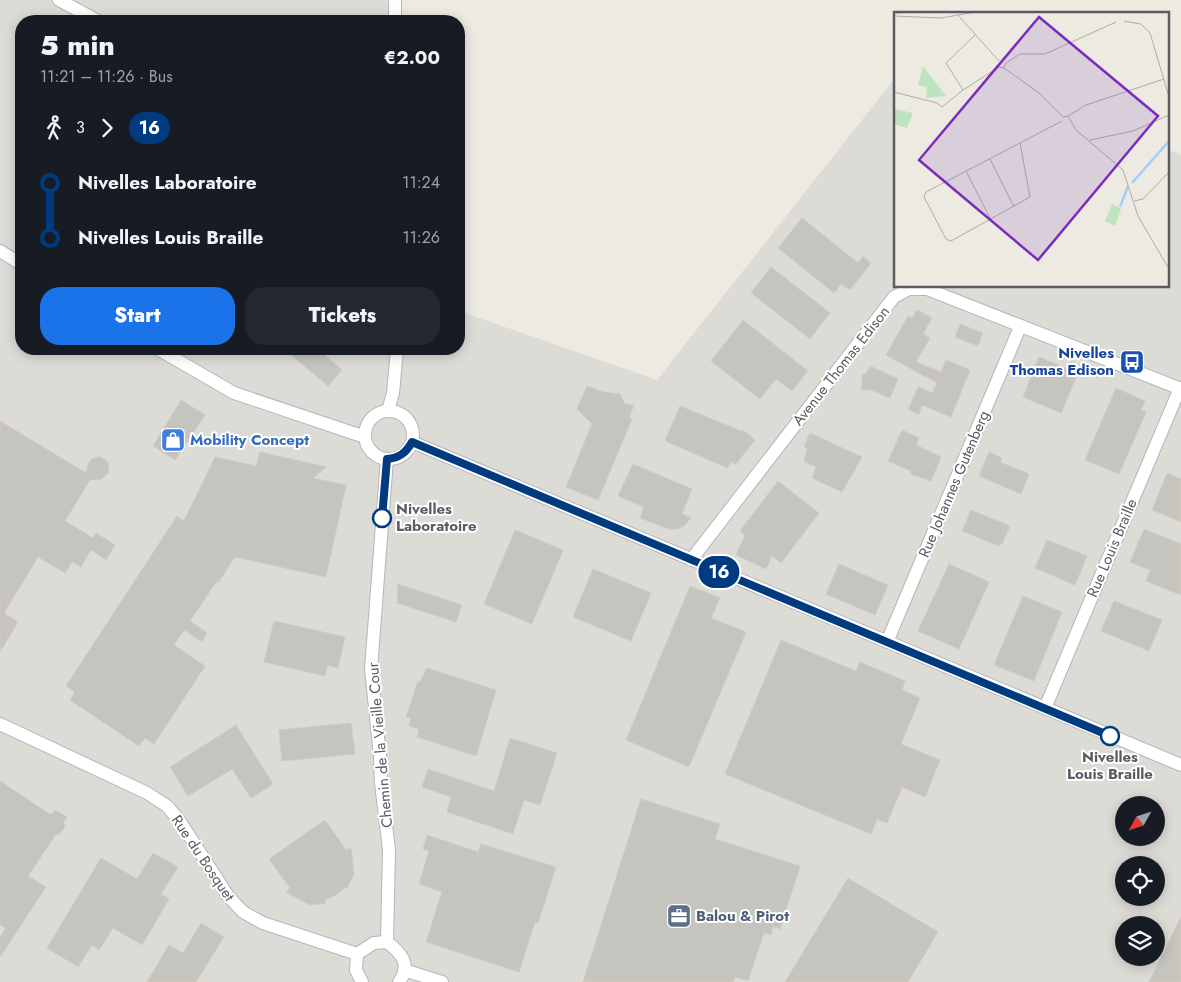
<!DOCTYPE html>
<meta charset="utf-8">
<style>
body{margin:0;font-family:Jost,sans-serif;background:#242831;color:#f1f3f6;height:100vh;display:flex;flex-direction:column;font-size:19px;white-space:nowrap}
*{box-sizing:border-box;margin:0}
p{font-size:16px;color:#9ea1a6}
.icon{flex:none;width:28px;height:28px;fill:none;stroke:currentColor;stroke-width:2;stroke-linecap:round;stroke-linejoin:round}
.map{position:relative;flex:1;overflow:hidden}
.side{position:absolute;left:15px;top:15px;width:450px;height:340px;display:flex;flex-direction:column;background:#171b24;border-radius:20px;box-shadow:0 2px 12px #0003}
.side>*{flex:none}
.badge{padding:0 10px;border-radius:16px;font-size:18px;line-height:32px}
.needle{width:32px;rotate:230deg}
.controls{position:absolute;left:1115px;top:796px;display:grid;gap:10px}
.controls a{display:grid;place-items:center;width:50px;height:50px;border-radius:50%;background:#171b24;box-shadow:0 2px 12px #0003;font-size:25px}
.map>.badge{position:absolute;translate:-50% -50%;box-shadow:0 0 0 2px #fff}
.legs{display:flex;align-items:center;gap:8px;height:55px;padding:0 25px;font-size:16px}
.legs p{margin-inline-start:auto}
.overview{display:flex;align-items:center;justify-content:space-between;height:85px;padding:0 25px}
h1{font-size:28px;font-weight:800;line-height:38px}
.button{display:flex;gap:10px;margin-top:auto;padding:10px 25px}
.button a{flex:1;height:58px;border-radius:20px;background:#1a73e8;color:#fff;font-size:20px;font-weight:800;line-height:58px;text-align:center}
.button a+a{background:#242831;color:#f1f3f6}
ul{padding:0 25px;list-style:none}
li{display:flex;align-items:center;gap:18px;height:55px;font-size:19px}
li i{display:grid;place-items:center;width:8px;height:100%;margin:0 6px;background:currentColor}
li i::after{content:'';width:12px;height:12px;margin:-6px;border:4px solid;border-radius:50%;background:#171b24}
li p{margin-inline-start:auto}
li:first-child i{background:linear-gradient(#0000 50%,currentColor 0)}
li:last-child i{background:linear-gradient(currentColor 50%,#0000 0)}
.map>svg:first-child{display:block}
.industrial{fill:#dddbd5;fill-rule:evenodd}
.building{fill:#c6c4be;stroke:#d0ccbf}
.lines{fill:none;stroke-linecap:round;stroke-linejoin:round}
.street-casing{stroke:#b3b6bb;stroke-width:14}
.street{stroke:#fff;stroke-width:12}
.line-1-casing{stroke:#fff;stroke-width:11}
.line-1{stroke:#003b80;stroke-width:8}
.stop-1-dot{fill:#fff;stroke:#003b80;stroke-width:2.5}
.labels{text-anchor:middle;stroke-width:4;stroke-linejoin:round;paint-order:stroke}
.transit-label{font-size:15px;font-weight:bold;fill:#164399;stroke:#fff;text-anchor:end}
.street-label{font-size:15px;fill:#595c61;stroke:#fff}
.shop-label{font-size:15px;font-weight:bold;fill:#366cbe;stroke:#fff;text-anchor:start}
.stop-label{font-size:15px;font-weight:bold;fill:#595c61;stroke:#fff;text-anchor:start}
.service-label{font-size:15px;font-weight:bold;fill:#4e5e75;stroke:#fff;text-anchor:start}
.inset-river{fill:none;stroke:#a1cefc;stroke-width:2.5}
.inset-road{fill:none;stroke:#adadaa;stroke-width:1}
.view{fill:#7b2cbf;fill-opacity:0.15;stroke:#7b2cbf;stroke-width:2.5}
.inset-edge{fill:none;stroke:#595c61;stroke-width:2.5}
</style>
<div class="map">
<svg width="1181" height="982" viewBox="0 0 1181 982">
<rect width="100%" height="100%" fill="#eceae1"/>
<path class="industrial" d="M0,0H387L389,21H21V349H459V311L657,380L895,78V286H1167V149L1181,155V982H0ZM1124,805H1156V838H1124ZM1124,865H1156V898H1124ZM1124,925H1156V958H1124Z"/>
<path class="building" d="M802,218L858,263L863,256L871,263L850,290L841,284L834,293L778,248Z
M771,267L830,313L810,339L751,293Z
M917,310L932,318L923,334L930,338L916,362L941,372L946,360L970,370L951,417L922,405L919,414L908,410L918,387L932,393L937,383L886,355L908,316L912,318Z
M743,320L808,371L792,391L776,379L760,399L711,361Z
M960,324L983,333L978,346L955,337Z
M284,349H318L342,370L328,386Z
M1039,357L1078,373L1061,413L1023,397Z
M870,366L898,379L890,398L871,390H862V374H866Z
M587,386L603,392L620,394L625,404L634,405L629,418L632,419L598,500L566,487L592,424L577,409Z
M1116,388L1145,401L1141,410L1146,412L1119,474L1085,460Z
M181,400L205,415L175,460L153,446Z
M680,406L741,431L743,430L755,440L735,465L731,461L728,468L665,441Z
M0,421L86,473L89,462L93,458L100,457L106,460L109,465L108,473L101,479L90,480L65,521L93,538L96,533L115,545L106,560L91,550L81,567L72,562L65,573L38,557L4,613L18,622L0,652Z
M902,430L919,438L916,445L941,457L931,481L910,474L911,471L888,461Z
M810,433L862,457L842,492L812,478L816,467L804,461L807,449L804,446Z
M260,452L326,467L313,478L346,485L326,577L235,557L218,583L216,582L190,621L207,633L202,642L184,630L174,645L205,666L154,744L145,738L139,746L70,700L75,692L66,686L177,516L184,521L215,457L256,466Z
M989,452L1002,458L1000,462L1029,474L1021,494L979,476Z
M633,464L692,489L682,514L691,518L684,526L677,529H669L640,518L644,507L618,496Z
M1167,473L1181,479V522L1152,510Z
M778,481L819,513L781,563L772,556L766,569L736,555L745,535L740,531Z
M971,510L1010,526L1002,544H1000L999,546L962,531Z
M1144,529L1181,544V595L1146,581L1150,570L1130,562Z
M515,530L563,550L532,624L484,604Z
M1047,540L1087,556L1075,585L1035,568Z
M839,564L888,585L875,615L826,594Z
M949,564L989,582L959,649L918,631Z
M593,569L651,593L631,641L573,617Z
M398,584L462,605L456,622L397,603Z
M690,586L720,598L711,618L746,632L689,767L626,740Z
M1023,596L1062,612L1034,681L994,665Z
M1114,601L1162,620L1149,651L1101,631Z
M274,621L345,637L338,668L328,665L325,676L264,662Z
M781,640L856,671L860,662L905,681L902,690L920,698L901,744L940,760L925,797L902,787L887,823L877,819L871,834L725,774Z
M427,668L496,690L476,756L417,737L419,729L409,726L411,718L406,717L418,681L420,682Z
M351,723L355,754L282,761L279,730Z
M236,725L273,784L251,798L232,769L188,796L170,767Z
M510,738L557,753L540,805L524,800L513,834L447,812L451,797L422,787L428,769L494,791Z
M0,781L51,815L55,810L67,817L63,823L66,825L59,835L56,834L28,876L46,887L0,957V937L6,928L0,925Z
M641,799L720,824L715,839L800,866L780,929L773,926L771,935L764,933L748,981L735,977L733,982H583Z
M325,820L346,850L351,848L354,874L347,888H344L336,895L325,900L326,903L310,905L286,892L290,888L269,859Z
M427,835L478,852L481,844L556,867L538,923L535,922L519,972L426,942L442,892L419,884L429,851L423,849Z
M153,853L178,867L161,894L169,899L142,945L113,928L99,950L92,945L78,967L47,948L101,858L137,879Z
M848,878L938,932L908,982H785Z
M1181,917V982H1149Z
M201,923L224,937L196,982H147L169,945L183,953Z"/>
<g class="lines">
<defs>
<path id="street" d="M59,0L98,21
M395,21V0
M0,251L21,264
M158,349L234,393L365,437
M388,411L393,393L397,349
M365 435a24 24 0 1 1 48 0a24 24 0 1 1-48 0Z
M412,442L1181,765
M387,459L371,669L380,756L381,783L389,850L387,942
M691,560L894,297L909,289H927L1181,389
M887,642L1020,327
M1045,708L1180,388
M0,724L147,793L167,806L179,820L228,896L243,912L263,923L357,954
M404,970L442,982
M362,982L356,970L357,954L374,943L387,942C401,953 412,964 399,982"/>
</defs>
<use href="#street" class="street-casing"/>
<use href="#street" class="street"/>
</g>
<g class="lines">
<defs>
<path id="line-1" d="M382,518L387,459C399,458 406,453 412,442L1110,736"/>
</defs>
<use href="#line-1" class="line-1-casing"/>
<use href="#line-1" class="line-1"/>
</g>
<defs>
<symbol id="bus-square" viewBox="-11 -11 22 22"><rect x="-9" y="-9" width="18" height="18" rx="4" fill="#1a4fb4" stroke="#fff"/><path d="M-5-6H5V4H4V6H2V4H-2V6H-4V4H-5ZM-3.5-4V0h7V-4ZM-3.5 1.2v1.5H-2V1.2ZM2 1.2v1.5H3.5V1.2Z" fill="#fff"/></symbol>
<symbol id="shop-square" viewBox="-11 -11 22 22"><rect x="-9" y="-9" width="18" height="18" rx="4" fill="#3f7fe0" stroke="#fff"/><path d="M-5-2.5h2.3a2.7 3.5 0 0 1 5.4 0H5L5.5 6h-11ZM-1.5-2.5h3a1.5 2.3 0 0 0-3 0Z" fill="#fff"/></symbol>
<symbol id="office-square" viewBox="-11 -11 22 22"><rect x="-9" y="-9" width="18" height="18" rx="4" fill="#5c6f8a" stroke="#fff"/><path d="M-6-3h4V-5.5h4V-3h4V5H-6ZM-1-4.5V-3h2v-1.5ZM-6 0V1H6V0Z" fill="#fff"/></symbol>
</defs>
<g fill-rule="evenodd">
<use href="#bus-square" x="1118" y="348" width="28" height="28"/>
<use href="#shop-square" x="159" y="426" width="28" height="28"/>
<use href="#office-square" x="665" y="902" width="28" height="28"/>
</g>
<g class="stop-1-dot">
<circle cx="382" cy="518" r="9"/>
<circle cx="1110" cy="736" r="9"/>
</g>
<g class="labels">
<g class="transit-label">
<text x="1114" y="358">Nivelles<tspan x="1114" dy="17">Thomas Edison</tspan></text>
</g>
<g class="street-label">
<text transform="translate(841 366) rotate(-52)" y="5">Avenue Thomas Edison</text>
<text transform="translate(954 484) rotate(-67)" y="5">Rue Johannes Gutenberg</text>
<text transform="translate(1112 548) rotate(-67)" y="5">Rue Louis Braille</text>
<text transform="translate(380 745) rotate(-95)" y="5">Chemin de la Vieille Cour</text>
<text transform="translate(203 858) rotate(56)" y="5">Rue du Bosquet</text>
</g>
<g class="shop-label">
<text x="190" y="445">Mobility Concept</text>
</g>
<g class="stop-label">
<text x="396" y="514">Nivelles<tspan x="396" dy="17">Laboratoire</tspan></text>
<text x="1110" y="762" text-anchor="middle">Nivelles<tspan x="1110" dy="17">Louis Braille</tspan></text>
</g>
<g class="service-label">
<text x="696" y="921">Balou &amp; Pirot</text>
</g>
</g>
<g transform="translate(894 12)">
<rect width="275" height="275" fill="#eceae1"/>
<path d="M29,54L52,84L32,86L33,75L24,73ZM0,97L19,101L13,116L0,112ZM218,192L227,197L221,214L211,209Z" fill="#bde3c0"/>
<path class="inset-river" d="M238,171L275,129M226,195L234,174"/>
<path class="inset-road" d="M2,1L30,0M64,3L105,49M0,4L47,6L81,0M230,9L247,12L256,21L275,85M110,56L145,81L169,105L174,104L182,118L229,158L244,204L275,257M110,56L112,51L126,42H151L222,10M69,78L52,51L81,23M0,80L43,91L48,95L69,78L105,55L110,56M174,104L192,93L270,67M196,128L239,119L275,103M126,131L136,185L57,229L52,227L30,185L32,180L126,131L168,109M96,147L120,195M72,159L97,208M240,189L249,187L275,160"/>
<path class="view" d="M145,5L264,104L144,248L25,148Z"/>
<rect width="275" height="275" class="inset-edge"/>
</g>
</svg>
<div class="controls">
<a><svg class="needle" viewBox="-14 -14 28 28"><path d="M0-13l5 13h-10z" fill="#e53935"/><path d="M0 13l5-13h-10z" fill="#9ea1a6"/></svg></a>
<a><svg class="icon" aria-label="locate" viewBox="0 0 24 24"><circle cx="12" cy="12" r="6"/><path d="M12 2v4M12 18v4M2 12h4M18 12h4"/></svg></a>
<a><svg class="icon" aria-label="layers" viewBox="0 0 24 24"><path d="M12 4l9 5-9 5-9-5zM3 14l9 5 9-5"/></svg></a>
</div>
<b class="badge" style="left:719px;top:572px;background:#003b80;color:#fff">16</b>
<section class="side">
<div class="overview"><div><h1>5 min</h1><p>11:21 – 11:26 · Bus</p></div><b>€2.00</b></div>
<div class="legs"><svg class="icon" aria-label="walk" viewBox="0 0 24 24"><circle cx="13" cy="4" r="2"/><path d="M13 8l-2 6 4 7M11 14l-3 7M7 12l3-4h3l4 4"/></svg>3<svg class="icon" aria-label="forward" viewBox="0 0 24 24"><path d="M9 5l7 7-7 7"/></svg><b class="badge" style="background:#003b80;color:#fff">16</b></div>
<ul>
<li><i style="color:#003b80"></i><b>Nivelles Laboratoire</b><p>11:24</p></li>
<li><i style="color:#003b80"></i><b>Nivelles Louis Braille</b><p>11:26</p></li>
</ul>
<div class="button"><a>Start</a><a>Tickets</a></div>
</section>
</div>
